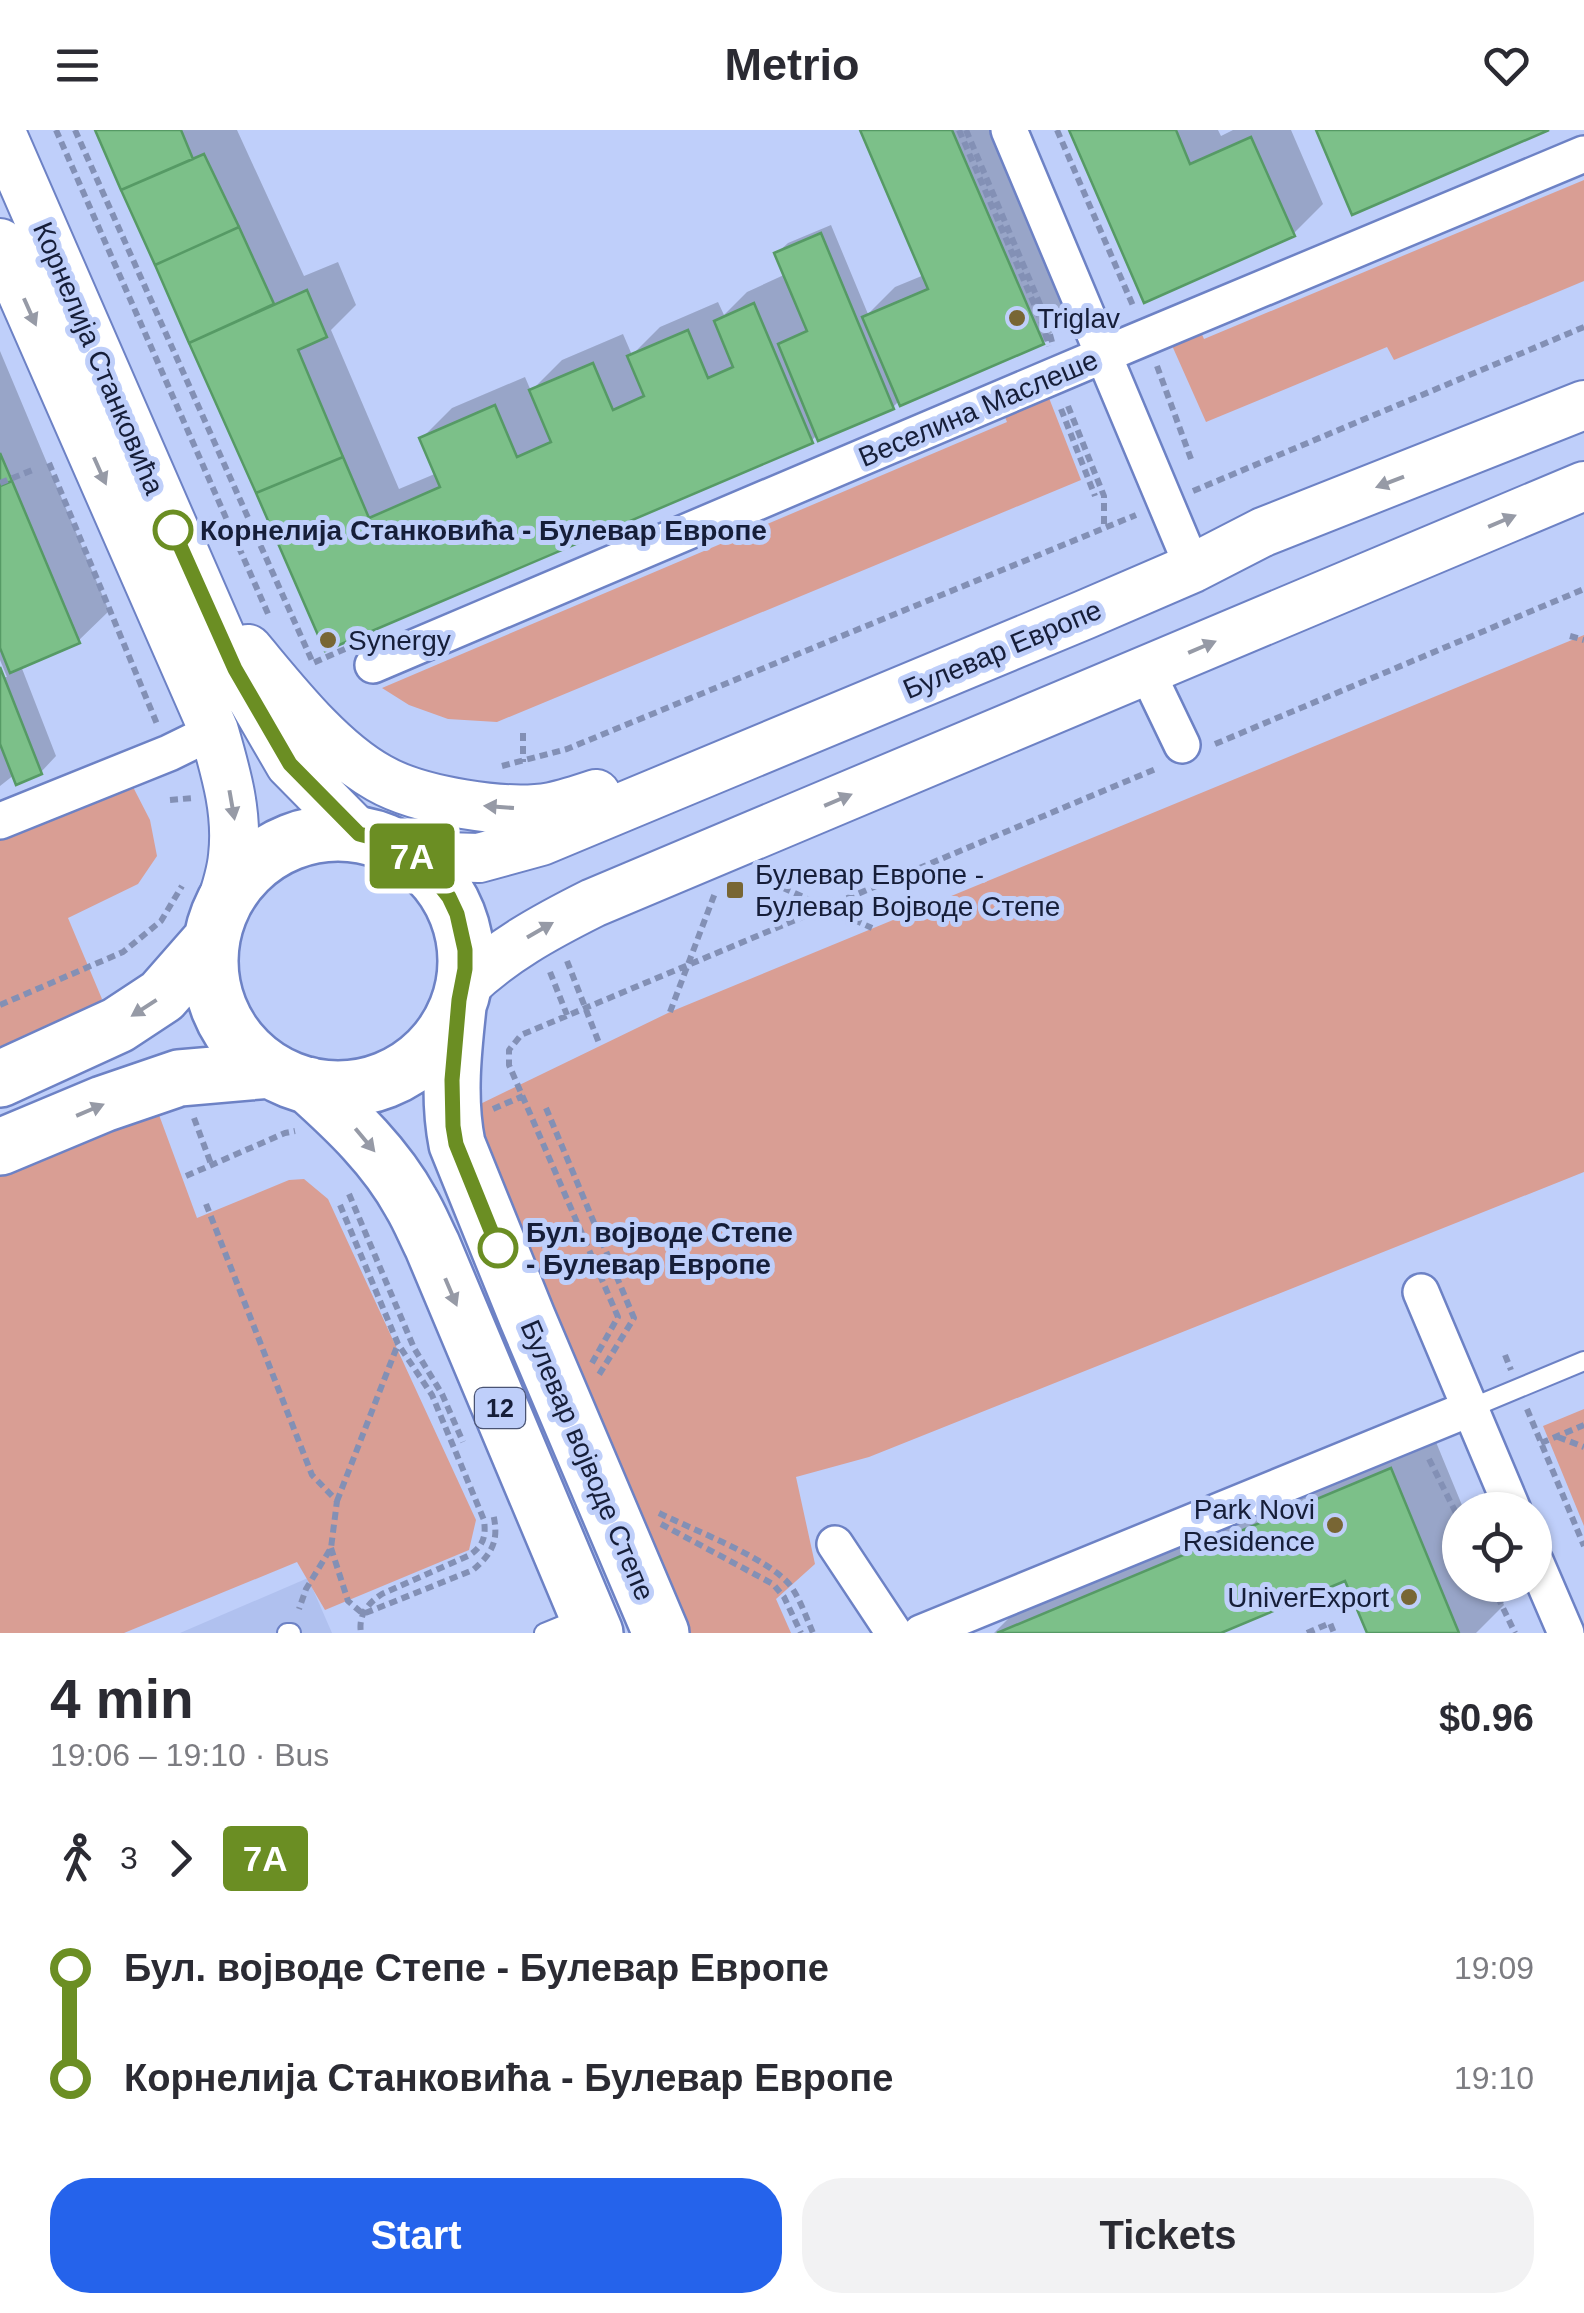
<!DOCTYPE html>
<meta charset="utf-8">
<style>
body{margin:0;font-family:Arial,sans-serif;background:#f2f2f3;color:#2b2b33;height:100vh;display:flex;flex-direction:column;font-size:38px;white-space:nowrap}
*{box-sizing:border-box;margin:0}
p{font-size:32px;color:#7c7c81}
.icon{flex:none;width:55px;height:55px;fill:none;stroke:currentColor;stroke-width:2;stroke-linecap:round;stroke-linejoin:round}
.map{position:relative;height:1503px;overflow:hidden}
.panel{display:flex;flex-direction:column;background:#fff;flex:1}
.panel>*{flex:none}
.badge{padding:0 20px;border-radius:8px;font-size:35px;line-height:65px}
.buttons{position:absolute;left:1442px;top:1362px;display:grid;gap:20px}
.buttons a{display:grid;place-items:center;width:110px;height:110px;border-radius:50%;background:#fff;box-shadow:0 2px 8px #0004;font-size:50px}
.map>.badge{position:absolute;translate:-50% -50%;box-shadow:0 0 0 5px #fff}
.legs{display:flex;align-items:center;gap:15px;height:110px;padding:0 50px;font-size:32px}
.legs p{margin-inline-start:auto}
.summary{display:flex;align-items:center;justify-content:space-between;height:170px;padding:0 50px}
h1{font-size:55px;font-weight:700;line-height:75px}
.cta{display:flex;gap:20px;margin-top:auto;padding:20px 50px}
.cta a{flex:1;height:115px;border-radius:40px;background:#2563eb;color:#fff;font-size:40px;font-weight:700;line-height:115px;text-align:center}
.cta a+a{background:#f2f2f3;color:#2b2b33}
ul{padding:0 50px;list-style:none}
li{display:flex;align-items:center;gap:35px;height:110px;font-size:38px}
li i{display:grid;place-items:center;width:15px;height:100%;margin:0 12px;background:currentColor}
li i::after{content:'';width:25px;height:25px;margin:-12px;border:8px solid;border-radius:50%;background:#fff}
li p{margin-inline-start:auto}
li:first-child i{background:linear-gradient(#0000 50%,currentColor 0)}
li:last-child i{background:linear-gradient(currentColor 50%,#0000 0)}
header{display:flex;justify-content:space-between;align-items:center;height:130px;padding:0 50px;background:#fff;font-size:45px;font-weight:700}
.map>svg:first-child{display:block}
.built{fill:#b0c1ef}
.green{fill:#d99e94}
.shadow{fill:#0003}
.building{fill:#7cc089;stroke:#569a65;stroke-width:2.5}
.lines{fill:none;stroke-linecap:round;stroke-linejoin:round}
.lane-casing{stroke:#6d82c5;stroke-width:22}
.street-casing{stroke:#6d82c5;stroke-width:40}
.secondary-casing{stroke:#6d82c5;stroke-width:52}
.primary-casing{stroke:#6d82c5;stroke-width:60}
.path{stroke:#8390b5;stroke-width:6;stroke-dasharray:8 5;stroke-linecap:butt}
.lane{stroke:#fff;stroke-width:18}
.street{stroke:#fff;stroke-width:35}
.secondary{stroke:#fff;stroke-width:48}
.primary{stroke:#fff;stroke-width:55}
.oneway{fill:#969aa6}
.line-1-casing{stroke:#fff;stroke-width:22}
.line-1{stroke:#6b8e23;stroke-width:15}
.poi-dot{fill:#786634;stroke:#bfcffa;stroke-width:4}
.stop-1-dot{fill:#fff;stroke:#6b8e23;stroke-width:5}
.labels{text-anchor:middle;stroke-width:10;stroke-linejoin:round;paint-order:stroke}
.shield{fill:#bfcffa;stroke:#495373;stroke-width:2.5}
.shield-label{font-size:25px;font-weight:bold;fill:#161e39}
.poi-label{font-size:28px;fill:#161e39;stroke:#bfcffa;text-anchor:start}
.street-label{font-size:28px;fill:#161e39;stroke:#bfcffa}
.stop-label{font-size:28px;font-weight:bold;fill:#161e39;stroke:#bfcffa;text-anchor:start}
</style>
<header><svg class="icon" aria-label="menu" viewBox="0 0 24 24"><path d="M4 6h16M4 12h16M4 18h16"/></svg>Metrio<svg class="icon" aria-label="heart" viewBox="0 0 24 24"><path d="M12 20l-8-8c-3-5 5-10 8-4 3-6 11-1 8 4z"/></svg></header>
<div class="map">
<svg width="1584" height="1503" viewBox="0 0 1584 1503">
<rect width="100%" height="100%" fill="#bfcffa"/>
<path class="built" d="M308,1448L332,1503H180Z"/>
<path class="green" d="M1584,50V151L1394,230L1387,217L1206,292L1166,202L1194,187L1204,209Z
M1042,250L1081,350L497,592L448,589L409,575L382,558L1007,292L998,270Z
M1584,505V1042L869,1327L796,1347L815,1434L776,1469L791,1503H678L485,1044L474,977L670,882Z
M131,653L150,690L157,726L138,754L68,788L102,869L92,879L0,924V707Z
M155,974L197,1088L289,1050L304,1049L328,1069L476,1390L469,1420L325,1480L297,1432L124,1503H0V1040Z
M1584,1279V1396L1543,1296Z"/>
<path class="shadow" d="M98,0H237L304,146L338,132L356,175L331,200L399,359L437,343L422,308L452,278L525,247L531,261L562,230L623,204L632,225L660,197L718,172L724,185L747,162L786,144L777,123L788,113L831,95L868,184L895,157L924,145L863,0H995L1073,182L1042,212L900,270L893,277L818,304L811,311L326,518Z
M1071,0H1218L1221,6L1233,0H1291L1323,74L1293,104Z
M0,221L109,481L78,511L21,536L56,626L41,642L14,645L0,656V544L1,547H7L0,530Z
M1431,1300L1464,1380H1460V1455H1496L1504,1475L1476,1503H1369L1346,1448L1214,1503H994L1029,1468Z"/>
<path class="building" d="M95,0H181L193,29L121,60Z
M860,0H952L1044,214L900,276L862,187L928,159Z
M1069,0H1176L1190,34L1251,7L1295,106L1144,173Z
M1316,0H1549L1352,85Z
M204,24L239,97L155,135L121,60Z
M239,97L274,174L189,213L155,135Z
M821,103L894,279L818,311L778,214L807,201L774,123Z
M307,160L327,207L298,220L343,327L256,363L189,213Z
M754,173L813,313L325,521L256,363L343,327L369,388L440,357L419,308L495,275L517,327L551,312L529,260L593,233L613,280L644,266L627,226L688,200L708,248L733,237L714,191Z
M0,323L12,351L0,356Z
M12,351L80,513L10,543L0,518V356Z
M0,537L42,644L16,655L0,614Z
M1391,1338L1459,1503H1367L1345,1451L1221,1503H997Z"/>
<g class="lines">
<defs>
<path id="lane" d="M1471,1278L1584,1231
M287,1503H291
M544,1503L583,1487"/>
<path id="street" d="M1009,0L1193,438
M373,535L1127,215L1584,24
M1146,540L1182,615
M0,691L169,623L214,601
M1421,1162L1513,1380
M835,1414L894,1503
M1535,1431L1566,1503
M921,1503L1471,1278"/>
<path id="secondary" d="M0,0L235,539L290,634L359,704
M0,113L214,601C226,643 238,683 233,726C231,750 221,773 214,796
M248,519C285,563 329,620 379,648C419,671 507,685 551,677C566,674 581,669 596,664
M411,726L479,728L541,711L1084,485L1193,438L1263,402L1584,275
M463,858C501,821 545,797 593,773L1584,356"/>
<path id="primary" d="M210 831a128 128 0 1 1 256 0a128 128 0 1 1-256 0Z
M458,877C453,922 448,969 457,1014L527,1187L661,1503
M0,949L118,895L162,866L212,809
M308,955C347,990 386,1027 411,1073C419,1086 425,1101 432,1115L595,1503
M0,1017L103,974L179,948L271,940"/>
</defs>
<use href="#lane" class="lane-casing"/>
<use href="#street" class="street-casing"/>
<use href="#secondary" class="secondary-casing"/>
<use href="#primary" class="primary-casing"/>
<path class="path" d="M56,0L269,486
M75,0L313,533L345,519
M959,0L1041,190L1049,216
M966,0L1045,186L1052,212
M1057,0L1134,178
M1157,236L1191,329
M1068,276L1104,366V398
M1061,279L1095,366
M49,333L157,594
M0,353L35,339
M1193,361L1584,197
M1570,506L1584,510
M523,603V632
M1215,614L1584,459
M502,636L567,619L1136,385
M170,670L193,668
M759,747L872,798
M567,831L599,913
M550,842L567,885
M0,875L123,822L161,791L182,756
M670,882L715,763
M546,978L634,1188L597,1248
M493,979L523,966
M194,988L211,1034
M186,1046L285,1003L295,1001
M349,1064L414,1218L442,1264L463,1312
M206,1074L312,1345L337,1371L331,1418L306,1459L299,1479
M340,1075L398,1214L432,1265L484,1390C486,1406 484,1415 470,1425L382,1464C368,1473 358,1485 361,1503
M1505,1225L1511,1240
M592,1233L618,1187L509,935V920L521,905L1158,638
M1527,1279L1584,1416
M1558,1307L1584,1317
M1541,1313L1584,1295
M1429,1329L1460,1391
M337,1371L398,1214
M659,1383C693,1400 766,1427 789,1454C800,1468 806,1487 813,1503
M661,1394L773,1454L784,1467L801,1503
M331,1418L348,1471L363,1484L473,1440C494,1422 499,1409 493,1383
M1492,1455L1515,1503
M1307,1503L1330,1493L1334,1503"/>
<use href="#lane" class="lane"/>
<use href="#street" class="street"/>
<use href="#secondary" class="secondary"/>
<use href="#primary" class="primary"/>
</g>
<defs><path id="oneway-solid" d="M-6-.8H1V-3.2L6.5 0L1 3.2V.8H-6Z" transform="scale(2.5)"/></defs>
<g class="oneway">
<use href="#oneway-solid" transform="translate(30 182) rotate(66)"/>
<use href="#oneway-solid" transform="translate(100 341) rotate(66)"/>
<use href="#oneway-solid" transform="translate(1390 352) rotate(159)"/>
<use href="#oneway-solid" transform="translate(1502 391) rotate(-23)"/>
<use href="#oneway-solid" transform="translate(1202 517) rotate(-23)"/>
<use href="#oneway-solid" transform="translate(838 670) rotate(-23)"/>
<use href="#oneway-solid" transform="translate(232 675) rotate(80)"/>
<use href="#oneway-solid" transform="translate(499 677) rotate(-176)"/>
<use href="#oneway-solid" transform="translate(540 800) rotate(-30)"/>
<use href="#oneway-solid" transform="translate(144 878) rotate(147)"/>
<use href="#oneway-solid" transform="translate(90 980) rotate(-23)"/>
<use href="#oneway-solid" transform="translate(365 1010) rotate(50)"/>
<use href="#oneway-solid" transform="translate(451 1162) rotate(67)"/>
</g>
<g class="lines">
<defs>
<path id="line-1" d="M173,400L235,539L290,634L359,704L382,710L403,720L426,738L449,767L457,784L465,820V839L459,870L452,950L453,996L456,1014L498,1118"/>
</defs>
<use href="#line-1" class="line-1-casing"/>
<use href="#line-1" class="line-1"/>
</g>
<g class="poi-dot">
<circle cx="1017" cy="188" r="10"/>
<circle cx="328" cy="510" r="10"/>
<rect x="725" y="750" width="20" height="20" rx="5"/>
<circle cx="1335" cy="1395" r="10"/>
<circle cx="1409" cy="1467" r="10"/>
</g>
<g class="stop-1-dot">
<circle cx="173" cy="400" r="18"/>
<circle cx="498" cy="1118" r="18"/>
</g>
<g class="labels">
<rect class="shield" x="475" y="1258" width="50" height="40" rx="8"/>
<g class="shield-label">
<text x="500" y="1287">12</text>
</g>
<g class="poi-label">
<text x="1037" y="198">Triglav</text>
<text x="348" y="520">Synergy</text>
<text x="755" y="754">Булевар Европе -<tspan x="755" dy="32">Булевар Војводе Степе</tspan></text>
<text x="1315" y="1389" text-anchor="end">Park Novi<tspan x="1315" dy="32">Residence</tspan></text>
<text x="1389" y="1477" text-anchor="end">UniverExport</text>
</g>
<g class="street-label">
<text transform="translate(99 228) rotate(67)" y="10">Корнелија Станковића</text>
<text transform="translate(978 278) rotate(-23)" y="10">Веселина Маслеше</text>
<text transform="translate(1002 519) rotate(-23)" y="10">Булевар Европе</text>
<text transform="translate(588 1330) rotate(67)" y="10">Булевар војводе Степе</text>
</g>
<g class="stop-label">
<text x="200" y="410">Корнелија Станковића - Булевар Европе</text>
<text x="526" y="1112">Бул. војводе Степе<tspan x="526" dy="32">- Булевар Европе</tspan></text>
</g>
</g>
</svg>
<div class="buttons">
<a><svg class="icon" aria-label="locate" viewBox="0 0 24 24"><circle cx="12" cy="12" r="6"/><path d="M12 2v4M12 18v4M2 12h4M18 12h4"/></svg></a>
</div>
<b class="badge" style="left:412px;top:726px;background:#6b8e23;color:#fff">7A</b>
</div>
<section class="panel">
<div class="summary"><div><h1>4 min</h1><p>19:06 – 19:10 · Bus</p></div><b>$0.96</b></div>
<div class="legs"><svg class="icon" aria-label="walk" viewBox="0 0 24 24"><circle cx="13" cy="4" r="2"/><path d="M13 8l-2 6 4 7M11 14l-3 7M7 12l3-4h3l4 4"/></svg>3<svg class="icon" aria-label="forward" viewBox="0 0 24 24"><path d="M9 5l7 7-7 7"/></svg><b class="badge" style="background:#6b8e23;color:#fff">7A</b></div>
<ul>
<li><i style="color:#6b8e23"></i><b>Бул. војводе Степе - Булевар Европе</b><p>19:09</p></li>
<li><i style="color:#6b8e23"></i><b>Корнелија Станковића - Булевар Европе</b><p>19:10</p></li>
</ul>
<div class="cta"><a>Start</a><a>Tickets</a></div>
</section>
